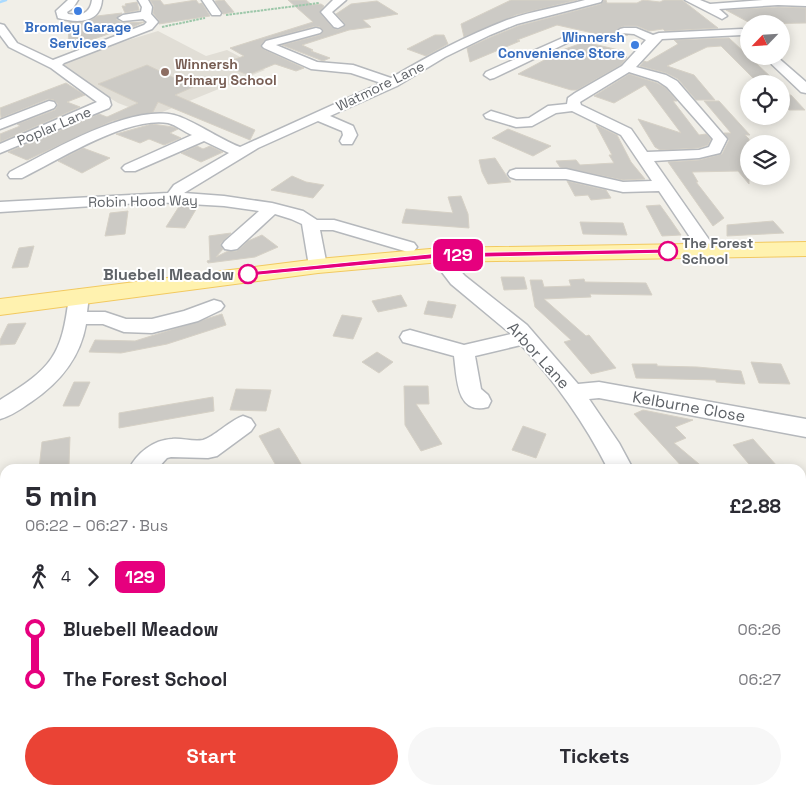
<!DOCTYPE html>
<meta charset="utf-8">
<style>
body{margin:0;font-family:"Space Grotesk",sans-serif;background:#f7f7f7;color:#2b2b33;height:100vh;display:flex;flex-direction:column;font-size:19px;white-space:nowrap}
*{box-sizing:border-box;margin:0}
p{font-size:16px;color:#7c7c81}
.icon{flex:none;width:28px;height:28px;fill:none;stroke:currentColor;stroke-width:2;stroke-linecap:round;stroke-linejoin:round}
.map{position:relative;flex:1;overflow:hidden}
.panel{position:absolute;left:0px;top:464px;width:806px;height:331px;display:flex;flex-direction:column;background:#fff;border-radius:15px 15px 0 0;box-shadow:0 2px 12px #0003}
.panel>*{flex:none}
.badge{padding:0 10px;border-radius:8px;font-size:18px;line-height:32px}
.needle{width:32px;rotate:245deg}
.tools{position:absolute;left:740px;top:15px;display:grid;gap:10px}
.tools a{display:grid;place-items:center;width:50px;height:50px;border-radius:50%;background:#fff;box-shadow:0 2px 12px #0003;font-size:25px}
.map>.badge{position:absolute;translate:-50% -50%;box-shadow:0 0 0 2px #fff}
.legs{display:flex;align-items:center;gap:8px;height:55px;padding:0 25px;font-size:16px}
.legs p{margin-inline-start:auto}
.summary{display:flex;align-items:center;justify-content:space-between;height:85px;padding:0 25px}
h1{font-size:28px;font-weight:800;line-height:38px}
.cta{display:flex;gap:10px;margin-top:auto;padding:10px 25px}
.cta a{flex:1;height:58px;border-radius:30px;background:#ea4335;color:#fff;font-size:20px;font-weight:800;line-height:58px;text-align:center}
.cta a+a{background:#f7f7f7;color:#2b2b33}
ul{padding:0 25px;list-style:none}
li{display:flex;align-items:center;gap:18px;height:50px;font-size:19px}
li i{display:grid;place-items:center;width:8px;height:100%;margin:0 6px;background:currentColor}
li i::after{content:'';width:12px;height:12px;margin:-6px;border:4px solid;border-radius:50%;background:#fff}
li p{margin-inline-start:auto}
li:first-child i{background:linear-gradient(#0000 50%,currentColor 0)}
li:last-child i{background:linear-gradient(currentColor 50%,#0000 0)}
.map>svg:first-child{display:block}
.education{fill:#e1ded6}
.green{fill:#c5e8c5}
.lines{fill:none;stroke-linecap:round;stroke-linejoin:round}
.stream{stroke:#aadaff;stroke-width:2.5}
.building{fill:#cccac5;stroke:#d6d1c6}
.minor-casing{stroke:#b5b8bc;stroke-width:3}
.major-casing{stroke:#f2c960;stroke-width:2}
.path{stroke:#9cc7a9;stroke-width:2;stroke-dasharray:2.5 1;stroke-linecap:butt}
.minor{fill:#fff;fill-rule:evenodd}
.major{fill:#fff2af;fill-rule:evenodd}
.line-1{fill:#e6007e;stroke:#fff}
.shop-dot{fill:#3f7fe0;stroke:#fff;stroke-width:2}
.education-dot{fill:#8d6e63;stroke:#fff;stroke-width:2}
.stop-1-dot{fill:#fff;stroke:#e6007e;stroke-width:2.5}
.labels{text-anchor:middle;stroke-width:4;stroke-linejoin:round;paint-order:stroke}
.far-shop-label{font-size:14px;font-weight:bold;fill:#366cbe;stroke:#fff}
.far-education-label{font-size:14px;font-weight:bold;fill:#785e54;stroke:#fff;text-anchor:start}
.far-street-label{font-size:14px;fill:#5f6368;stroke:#fff}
.far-stop-label{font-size:14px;font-weight:bold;fill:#5f6368;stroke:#fff;text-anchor:start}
.stop-label{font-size:16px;font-weight:bold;fill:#5f6368;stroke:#fff;text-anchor:end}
.street-label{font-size:16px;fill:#5f6368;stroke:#fff}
</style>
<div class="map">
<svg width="806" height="794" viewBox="0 0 806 794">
<rect width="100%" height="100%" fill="#f1efe8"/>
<path class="education" d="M158,31L206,56L227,50L265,70L160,113L147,114L118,103L70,74L62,65L99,49Z"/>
<path class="green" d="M89,790H592L594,794H82Z"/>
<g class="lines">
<path class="stream" d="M0,2L6,0"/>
</g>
<path class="building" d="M150,0H160L164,5L196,0L199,4L202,3L210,16L159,24V21L153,13L154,6Z
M224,0L234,12L223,14L215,1Z
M288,0H306L312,5L321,4L324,6L320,13L333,28L338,30L346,25L336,14L351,4L377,1L398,14L363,20L371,27L349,30L302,45L313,50L311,51L330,58L323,61L282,45L320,35L324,31L320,27L316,26L265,40L260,46L263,49L304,68L296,71L275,64L248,75L221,64L244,56L230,48L313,22Z
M511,0H577L516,15L464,37L461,24Z
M604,0H606L607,3H637L643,0L660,2L664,0H682L718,28L665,31L663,29L649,31L637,26H624L619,28L617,32L620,35H628L615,38L557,25L517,40L520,41L470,62L467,48L491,37L518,26L601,4Z
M137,2L139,10L125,13L122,6H126L125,4Z
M778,7L806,8V23L752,24L726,10Z
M122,13L116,19L122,23L144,22L126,30L117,31L68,48L69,22H87L97,16Z
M435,35H444L448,44L426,56L407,49Z
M729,38L773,79L755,80L721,46L707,47L667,66L694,75L715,100H696L678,79L666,73L640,66L644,61L647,62L678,44L674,40Z
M585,42L623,51L617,55L627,57L621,65L577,90H571L518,74L565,49Z
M147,65L193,87L175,95L255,130L250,140L158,102L153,112L112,121L27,160L8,152L99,114L107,117L138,103L98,84Z
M629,74L657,83L666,88L677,101H673L699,135L706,134L711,139L708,145L699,148L660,150L655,147L638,119L681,133L645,85L614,103L594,96Z
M66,83L85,95L67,102L80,107L0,142V134L20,126L17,124L55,110L58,104L54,100L48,99L1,118L0,108Z
M781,95H791L805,110H789L781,102Z
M704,101H719L750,135H745L749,139V184L738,171L692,172L698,182H696L724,218L713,226L668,162L699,160L722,154L729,140L724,133H731Z
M152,124L173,127L178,129L170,133L181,138L164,145L149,139L140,143L116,134Z
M596,125L617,135L631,162L645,179L623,180L560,167L556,161L576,160L580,165L614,163L609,155H612Z
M508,129L551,146L533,156L492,138Z
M197,146L203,149L210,146L223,152L201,162L181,153Z
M83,148L110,158L82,173L58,161Z
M495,158L506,175L511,182L488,184L482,172L479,160Z
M292,176L306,182L324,185L313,198L271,190Z
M567,181L606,190L611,198L591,200L588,195L575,196Z
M461,196L468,214L469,228L402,223L406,209L453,213L448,197Z
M180,205L198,206L185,228L166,227Z
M660,205L670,219L681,235L662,236L646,206Z
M128,211L125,234L105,236L110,213Z
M773,221L784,233L727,236V225Z
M580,222L623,223L627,235L583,234Z
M231,233L220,244L223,249L216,257L228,251H237L248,241L262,235L278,247L255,257L208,263L207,261L210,260L209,236Z
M34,246L28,267L12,268L19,248Z
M501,277H524L527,289L504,290Z
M584,279L585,282L646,283L652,295L590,294L591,297L544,299L586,336L589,335L616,368L591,374L564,342L571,340L535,307L530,280H542L544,287L571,286L569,280Z
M401,295L407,306L378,312L372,301Z
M428,301L456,305L452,318L424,314Z
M222,314L226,325L167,344L121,353L89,352L95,340L135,341Z
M342,315L362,318L353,339L333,336Z
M26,323L15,344L0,345V340L8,324Z
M377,352L393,362L379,373L362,362Z
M751,362L781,364L790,384L759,383Z
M632,364H657V366L697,367L741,371L745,384L716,382V380L636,378Z
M74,382H90L79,406H63Z
M404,386H428L429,404H416L442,444L421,451L405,425Z
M236,389L271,390L266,411L230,410Z
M213,397L214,411L119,428V413Z
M643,410L693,420L675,427L686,438L674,443L705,469H684L634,414Z
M523,426L546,434L536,458L512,450Z
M279,428L297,457L304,469H278L259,436Z
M70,437L69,464L39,469L42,442Z
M753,439L777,466L767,469H753L733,445Z"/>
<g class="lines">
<defs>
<path id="minor" d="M68,0H78L73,8L67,12L68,14C81,16 90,14 92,0H102C100,24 77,23 58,18L56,11Z
M138,0H148L152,7L151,14L158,22L152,29L64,63L62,65L109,98L111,105L109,108L0,153V144L97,102L51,68L9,47L0,35V24L4,25L17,43L53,60L144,25L147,22L143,19L123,21L118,18L123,15L141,12L142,7Z
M202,0H212L221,13L220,15H212Z
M333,0H346L332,12L344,25L338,28L334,27L321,12Z
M585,0H602L601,2L517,24L490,35L445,57L397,86L330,116L353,126L357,135L352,144H342L340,141L343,135L342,131L318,121L258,148L184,193L224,196L272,203L303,211L317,220H334L414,243L417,247L414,251L408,252L333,230H320L327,266L325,270L318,272L311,270L309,266L302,224L291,219L275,214L237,249L231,250L225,249L222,245L225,241L259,211L224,206L155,202L0,212V202L168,193L174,185L229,153L204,141L135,171H125L122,168L125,165L192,135C185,132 176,125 168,123C128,116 58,160 22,178H10L8,175L10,172C52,151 128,105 174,115C193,120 219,139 240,147L381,83L351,73L311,69L264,48L262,46L266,41L316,28L320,29L322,31L320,33L276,45L317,62L353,65L391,78C428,56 466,36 507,20C532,11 559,7 585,0Z
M685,0H700L710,4L763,0H806V6L778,5L719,9L727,16L722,19Z
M624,28H636L653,35L659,33L742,29L748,32L742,35L662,39L636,67L666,75L677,81L727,139L720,153L699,158L654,161L717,251L714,255L708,256L702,255L659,191L623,192L566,179H516L510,177L508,174L510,171L516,169H566L623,182L652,181L621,135L572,111L556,113L532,126L516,127L486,118L484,115L491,111L517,119L529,118L548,106L567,104L568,98L575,93L622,66L646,40L634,34L620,33L618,31L620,29ZM629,72L658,81L667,87L713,139L709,147L699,150L647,152L631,129L581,105L580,102Z
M567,36L571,37L573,39L571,41L494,78L490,79L484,75L486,72Z
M763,56H776L806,82V93L801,92Z
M49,101L54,102L56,105L54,108L0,129V120Z
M441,250L447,251L453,263L465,276L527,325L578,384L599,382L806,419V437L599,398L589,399L619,443L633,469H608C585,424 556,382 521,345L475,356L481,389L488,395L491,401L488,407C456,416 457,377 454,356L403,342L400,337L403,332L410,330L464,345L511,334L451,284L435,263L432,255L435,251Z
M79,290L86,292L89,296L87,312H105L126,319H152L184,311L214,300L221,302L224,306L221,310L198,321L152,333L124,332L103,324H86C80,359 59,383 31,402C21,409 11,416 0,419V400C52,368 62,356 69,296L72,292Z
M243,416L251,419L255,425L251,431L217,456L208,458L171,457L167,458L157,469H129C137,453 153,440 172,439C182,438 193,442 203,440C214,437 229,421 243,416Z
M5,497V519L0,520V498Z
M801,616L806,618V647L801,645Z"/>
<path id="major" d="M806,242V256L441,262L318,273L0,315V299L318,259L441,248Z"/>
</defs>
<use href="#minor" class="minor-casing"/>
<use href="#major" class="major-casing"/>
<path class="path" d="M226,15L319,3
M162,27L205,18"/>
<use href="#minor" class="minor"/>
<use href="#major" class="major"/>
</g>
<path class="line-1" d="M668,249L672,251L671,253L440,258L248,276L244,274L248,272L440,253Z"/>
<g class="shop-dot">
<circle cx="78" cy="11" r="5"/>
<circle cx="635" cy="45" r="5"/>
</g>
<circle class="education-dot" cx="165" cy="72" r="5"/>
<g class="stop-1-dot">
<circle cx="668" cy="251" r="9"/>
<circle cx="248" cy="274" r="9"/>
</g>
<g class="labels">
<g class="far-shop-label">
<text x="78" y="32">Bromley Garage<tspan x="78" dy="16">Services</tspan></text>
<text x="625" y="42" text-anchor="end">Winnersh<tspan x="625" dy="16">Convenience Store</tspan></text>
</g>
<g class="far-education-label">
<text x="175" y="69">Winnersh<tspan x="175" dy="16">Primary School</tspan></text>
</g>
<g class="far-street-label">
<text transform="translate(380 86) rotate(-26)" y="5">Watmore Lane</text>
<text transform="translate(54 126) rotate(-23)" y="5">Poplar Lane</text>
<text transform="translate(143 201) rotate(-1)" y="5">Robin Hood Way</text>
</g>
<g class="far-stop-label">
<text x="682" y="248">The Forest<tspan x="682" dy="16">School</tspan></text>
</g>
<g class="stop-label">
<text x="234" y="280">Bluebell Meadow</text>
</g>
<g class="street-label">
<text transform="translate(539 355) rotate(48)" y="6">Arbor Lane</text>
<text transform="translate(689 406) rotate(10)" y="6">Kelburne Close</text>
</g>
</g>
</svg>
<div class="tools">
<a><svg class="needle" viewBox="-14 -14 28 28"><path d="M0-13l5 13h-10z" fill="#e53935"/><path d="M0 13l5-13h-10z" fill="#7c7c81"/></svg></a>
<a><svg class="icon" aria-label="locate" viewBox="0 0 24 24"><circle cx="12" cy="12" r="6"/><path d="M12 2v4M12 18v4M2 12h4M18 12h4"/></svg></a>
<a><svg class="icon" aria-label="layers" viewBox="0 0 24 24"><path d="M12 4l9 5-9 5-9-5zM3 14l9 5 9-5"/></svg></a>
</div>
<b class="badge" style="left:458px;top:255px;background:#e6007e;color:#fff">129</b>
<section class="panel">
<div class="summary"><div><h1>5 min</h1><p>06:22 – 06:27 · Bus</p></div><b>£2.88</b></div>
<div class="legs"><svg class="icon" aria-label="walk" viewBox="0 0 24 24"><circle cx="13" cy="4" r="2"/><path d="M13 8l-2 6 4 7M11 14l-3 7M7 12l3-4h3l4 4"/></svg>4<svg class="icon" aria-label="forward" viewBox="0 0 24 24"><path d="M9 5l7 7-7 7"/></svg><b class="badge" style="background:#e6007e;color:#fff">129</b></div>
<ul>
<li><i style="color:#e6007e"></i><b>Bluebell Meadow</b><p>06:26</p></li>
<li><i style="color:#e6007e"></i><b>The Forest School</b><p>06:27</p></li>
</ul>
<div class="cta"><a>Start</a><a>Tickets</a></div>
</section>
</div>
